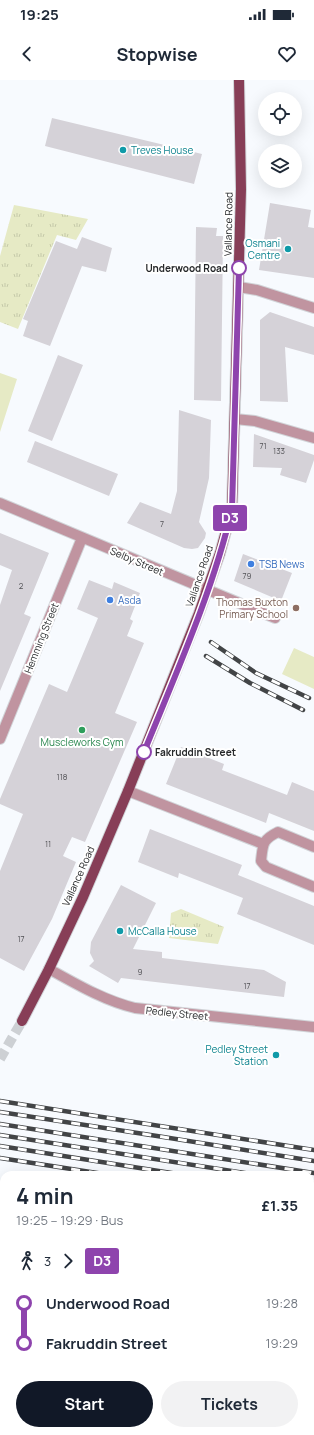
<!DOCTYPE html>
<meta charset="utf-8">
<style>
body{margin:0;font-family:Manrope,sans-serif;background:#f2f2f3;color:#1f2937;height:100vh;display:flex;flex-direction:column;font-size:15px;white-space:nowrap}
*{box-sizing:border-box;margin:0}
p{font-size:13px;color:#747a83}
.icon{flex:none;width:22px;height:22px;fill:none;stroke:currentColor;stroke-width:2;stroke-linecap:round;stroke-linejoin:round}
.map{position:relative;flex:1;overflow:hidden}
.side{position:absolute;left:0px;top:1091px;width:314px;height:264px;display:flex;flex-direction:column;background:#fff;border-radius:12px 12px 0 0;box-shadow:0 4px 16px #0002}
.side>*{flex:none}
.badge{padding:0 8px;border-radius:3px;font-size:14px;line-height:26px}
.fabs{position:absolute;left:258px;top:12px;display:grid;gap:8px}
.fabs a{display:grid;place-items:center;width:44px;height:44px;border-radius:50%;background:#fff;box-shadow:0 4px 16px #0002;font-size:20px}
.map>.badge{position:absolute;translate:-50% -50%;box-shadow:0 0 0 2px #fff}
.legs{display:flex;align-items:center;gap:6px;height:44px;padding:0 16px;font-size:13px}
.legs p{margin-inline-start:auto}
.summary{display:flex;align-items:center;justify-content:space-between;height:68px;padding:0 16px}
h1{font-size:22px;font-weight:700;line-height:30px}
.primary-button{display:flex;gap:8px;margin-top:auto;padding:8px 16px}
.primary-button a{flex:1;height:46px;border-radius:24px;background:#111827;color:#fff;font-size:16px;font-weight:700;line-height:46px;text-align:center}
.primary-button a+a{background:#f2f2f3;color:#1f2937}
ul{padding:0 16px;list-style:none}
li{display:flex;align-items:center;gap:14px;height:40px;font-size:15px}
li i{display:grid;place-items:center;width:6px;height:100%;margin:0 5px;background:currentColor}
li i::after{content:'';width:10px;height:10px;margin:-5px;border:3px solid;border-radius:50%;background:#fff}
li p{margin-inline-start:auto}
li:first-child i{background:linear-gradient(#0000 50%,currentColor 0)}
li:last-child i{background:linear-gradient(currentColor 50%,#0000 0)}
.status{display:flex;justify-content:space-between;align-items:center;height:28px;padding:0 20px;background:#fff;direction:ltr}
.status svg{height:11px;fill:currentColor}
header{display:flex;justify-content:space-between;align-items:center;height:52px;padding:0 16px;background:#fff;font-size:18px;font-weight:700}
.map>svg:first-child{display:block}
.grass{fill:url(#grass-tufts)}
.garden{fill:#e6eac5}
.building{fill:#d5d2d8}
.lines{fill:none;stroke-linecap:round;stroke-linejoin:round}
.major-tunnel{stroke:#cdd0d4;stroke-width:10;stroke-dasharray:10 5;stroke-linecap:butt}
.minor-casing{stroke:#d1d4d8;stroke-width:12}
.major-casing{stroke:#d1d4d8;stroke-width:12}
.minor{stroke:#c094a0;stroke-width:10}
.major{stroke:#873e57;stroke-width:10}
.rail-casing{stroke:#424446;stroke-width:4.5}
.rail{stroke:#fff;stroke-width:3;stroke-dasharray:9;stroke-linecap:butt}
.line-1-casing{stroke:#fff;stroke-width:9}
.line-1{stroke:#8e44ad;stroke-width:6}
.culture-dot{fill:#0f9aa8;stroke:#fff;stroke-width:1.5}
.stop-1-dot{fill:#fff;stroke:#8e44ad;stroke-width:2}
.shop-dot{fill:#3f7fe0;stroke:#fff;stroke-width:1.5}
.education-dot{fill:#8d6e63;stroke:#fff;stroke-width:1.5}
.leisure-dot{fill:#2e9e5b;stroke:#fff;stroke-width:1.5}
.labels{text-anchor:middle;stroke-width:4;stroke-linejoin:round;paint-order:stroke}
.number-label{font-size:8px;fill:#525256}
.culture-label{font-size:10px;fill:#0d838f;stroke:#fff;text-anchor:start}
.street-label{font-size:10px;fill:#26282a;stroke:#fff}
.stop-label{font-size:10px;font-weight:bold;fill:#26282a;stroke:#fff;text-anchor:end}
.shop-label{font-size:10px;fill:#366cbe;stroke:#fff;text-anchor:start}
.education-label{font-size:10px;fill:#785e54;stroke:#fff;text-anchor:end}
.leisure-label{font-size:10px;fill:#27864d;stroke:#fff}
</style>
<div class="status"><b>19:25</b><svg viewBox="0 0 49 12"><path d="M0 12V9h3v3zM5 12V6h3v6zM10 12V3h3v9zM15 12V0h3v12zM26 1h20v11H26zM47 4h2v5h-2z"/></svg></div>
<header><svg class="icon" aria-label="back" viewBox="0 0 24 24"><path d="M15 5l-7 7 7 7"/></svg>Stopwise<svg class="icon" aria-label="heart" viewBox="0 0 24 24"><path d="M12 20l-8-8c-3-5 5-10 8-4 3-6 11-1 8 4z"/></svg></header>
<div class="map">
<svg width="314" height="1355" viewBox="0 0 314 1355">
<defs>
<pattern id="grass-tufts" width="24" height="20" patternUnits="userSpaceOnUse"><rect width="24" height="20" fill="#e6eac5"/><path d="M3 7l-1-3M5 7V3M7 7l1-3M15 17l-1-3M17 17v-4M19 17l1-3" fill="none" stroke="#c5c9a9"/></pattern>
</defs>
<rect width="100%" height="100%" fill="#f7fafe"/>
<path class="grass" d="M14,125L88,139L76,160L57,155L18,249L0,242V176Z
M181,829L224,847L218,864L169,858L171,833Z"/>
<path class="garden" d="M0,293L17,299L0,352Z
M294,568L314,577V609L282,594Z"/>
<path class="building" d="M52,38L202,74L194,104L45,66Z
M270,123L311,130L308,147L314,148V198L259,190Z
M196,147L217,148L216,156H223L221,321L194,320Z
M82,157L112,168L106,192L82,186L50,266L23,256L28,241L23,239L56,161L77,169Z
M270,232L314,247V275L285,267L288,322L260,321V240Z
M58,275L83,285L52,361L28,351Z
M179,330L211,340L209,398L199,442L206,453L205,458L198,468L192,469L184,468L127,443L140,422L171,434L177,411Z
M254,354L314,375V380L306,403L280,395L282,388L253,387Z
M35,361L118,394L109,416L27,382Z
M0,453L49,473L24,534L31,537L0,611V525L12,490L0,485Z
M243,474L292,493L281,521L234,501Z
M89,500L112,509L114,502L140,513L130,539L133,541L127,556L144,563L115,633L137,642L85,762L72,757L63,776L76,782L52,839L24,891L0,878V791L23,734L0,724V719L49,604L67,612L98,538L77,529Z
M181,667L224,684L222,690L287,715L292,702L314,711V751L269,733L266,743L166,704Z
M150,749L242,785L238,795L314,826V865L237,834L243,818L179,793L178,798L138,782Z
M121,805L156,823L133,869L162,872V878L264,890L286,902L284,917L121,898L118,903L89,886L94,881L90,873L91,862Z"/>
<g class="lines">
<path class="major-tunnel" d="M0,979L22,941"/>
<defs>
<path id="minor" d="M239,207L257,210L314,228
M235,339L255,341L314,358
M0,423L275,538
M0,659L82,458
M128,711L263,764
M314,767L278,752C262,760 263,764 261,781L266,787L314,807
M49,889C76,904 105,921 135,928L314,947
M86,1355V1351"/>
<path id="major" d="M22,941L49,889L83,817L128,711L199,533L220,473L232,429L241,109L239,0
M0,1143L4,1146
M310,1295L314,1297"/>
</defs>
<use href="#minor" class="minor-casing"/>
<use href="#major" class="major-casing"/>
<use href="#minor" class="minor"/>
<use href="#major" class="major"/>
<defs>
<path id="rail" d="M211,562L256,593L309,618
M206,576L250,603L303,630
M0,1021L314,1070
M0,1032L157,1056L314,1081
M0,1044L314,1093
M0,1055L258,1095
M0,1066L184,1095
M0,1078L110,1095
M310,1103L314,1104
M310,1115L314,1116
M310,1127H314"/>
</defs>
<use href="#rail" class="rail-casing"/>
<use href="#rail" class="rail"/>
</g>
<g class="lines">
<defs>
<path id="line-1" d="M144,672C176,593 213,511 232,429L239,188"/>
</defs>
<use href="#line-1" class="line-1-casing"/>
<use href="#line-1" class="line-1"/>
</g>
<g class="culture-dot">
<circle cx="123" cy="70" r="4"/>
<circle cx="288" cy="169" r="4"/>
<circle cx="120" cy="851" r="4"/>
<circle cx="276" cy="975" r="4"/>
</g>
<g class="stop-1-dot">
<circle cx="239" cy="188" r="7"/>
<circle cx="144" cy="672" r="7"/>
</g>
<g class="shop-dot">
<circle cx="251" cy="484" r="4"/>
<circle cx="110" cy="520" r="4"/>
</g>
<circle class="education-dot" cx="296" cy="528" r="4"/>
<circle class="leisure-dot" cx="82" cy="650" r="4"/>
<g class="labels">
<g class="number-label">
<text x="263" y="369">71</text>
<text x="279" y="374">133</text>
<text x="162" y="447">7</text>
<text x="247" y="499">79</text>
<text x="21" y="509">2</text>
<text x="62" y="700">118</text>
<text x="48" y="767">11</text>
<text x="21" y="862">17</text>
<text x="140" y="895">9</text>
<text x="247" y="909">17</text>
</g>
<g class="culture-label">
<text x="131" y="74">Treves House</text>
<text x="280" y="167" text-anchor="end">Osmani<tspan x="280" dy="12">Centre</tspan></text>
<text x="128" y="855">McCalla House</text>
<text x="268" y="973" text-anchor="end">Pedley Street<tspan x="268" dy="12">Station</tspan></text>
</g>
<g class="street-label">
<text transform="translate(228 144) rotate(-89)" y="4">Vallance Road</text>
<text transform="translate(137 481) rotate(23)" y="4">Selby Street</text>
<text transform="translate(199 496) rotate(-71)" y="4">Vallance Road</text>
<text transform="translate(41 558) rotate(-68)" y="4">Hemming Street</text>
<text transform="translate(78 796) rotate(-66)" y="4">Vallance Road</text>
<text transform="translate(177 933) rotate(6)" y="4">Pedley Street</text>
</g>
<g class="stop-label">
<text x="228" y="192">Underwood Road</text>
<text x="155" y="676" text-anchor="start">Fakruddin Street</text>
</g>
<g class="shop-label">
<text x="259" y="488">TSB News</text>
<text x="118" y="524">Asda</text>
</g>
<g class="education-label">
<text x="288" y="526">Thomas Buxton<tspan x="288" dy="12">Primary School</tspan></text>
</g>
<g class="leisure-label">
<text x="82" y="666">Muscleworks Gym</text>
</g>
</g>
</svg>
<div class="fabs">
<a><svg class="icon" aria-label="locate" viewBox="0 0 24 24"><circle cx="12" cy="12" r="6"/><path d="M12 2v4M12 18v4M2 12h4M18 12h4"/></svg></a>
<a><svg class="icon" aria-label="layers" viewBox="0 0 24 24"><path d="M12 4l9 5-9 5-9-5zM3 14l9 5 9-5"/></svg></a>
</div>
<b class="badge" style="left:230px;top:438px;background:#8e44ad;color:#fff">D3</b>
<section class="side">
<div class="summary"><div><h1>4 min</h1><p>19:25 – 19:29 · Bus</p></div><b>£1.35</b></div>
<div class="legs"><svg class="icon" aria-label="walk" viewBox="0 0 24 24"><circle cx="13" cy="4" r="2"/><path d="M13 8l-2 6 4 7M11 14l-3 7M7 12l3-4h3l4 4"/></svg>3<svg class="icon" aria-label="forward" viewBox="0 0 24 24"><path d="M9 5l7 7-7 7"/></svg><b class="badge" style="background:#8e44ad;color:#fff">D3</b></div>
<ul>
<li><i style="color:#8e44ad"></i><b>Underwood Road</b><p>19:28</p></li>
<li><i style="color:#8e44ad"></i><b>Fakruddin Street</b><p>19:29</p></li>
</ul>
<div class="primary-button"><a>Start</a><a>Tickets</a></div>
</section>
</div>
